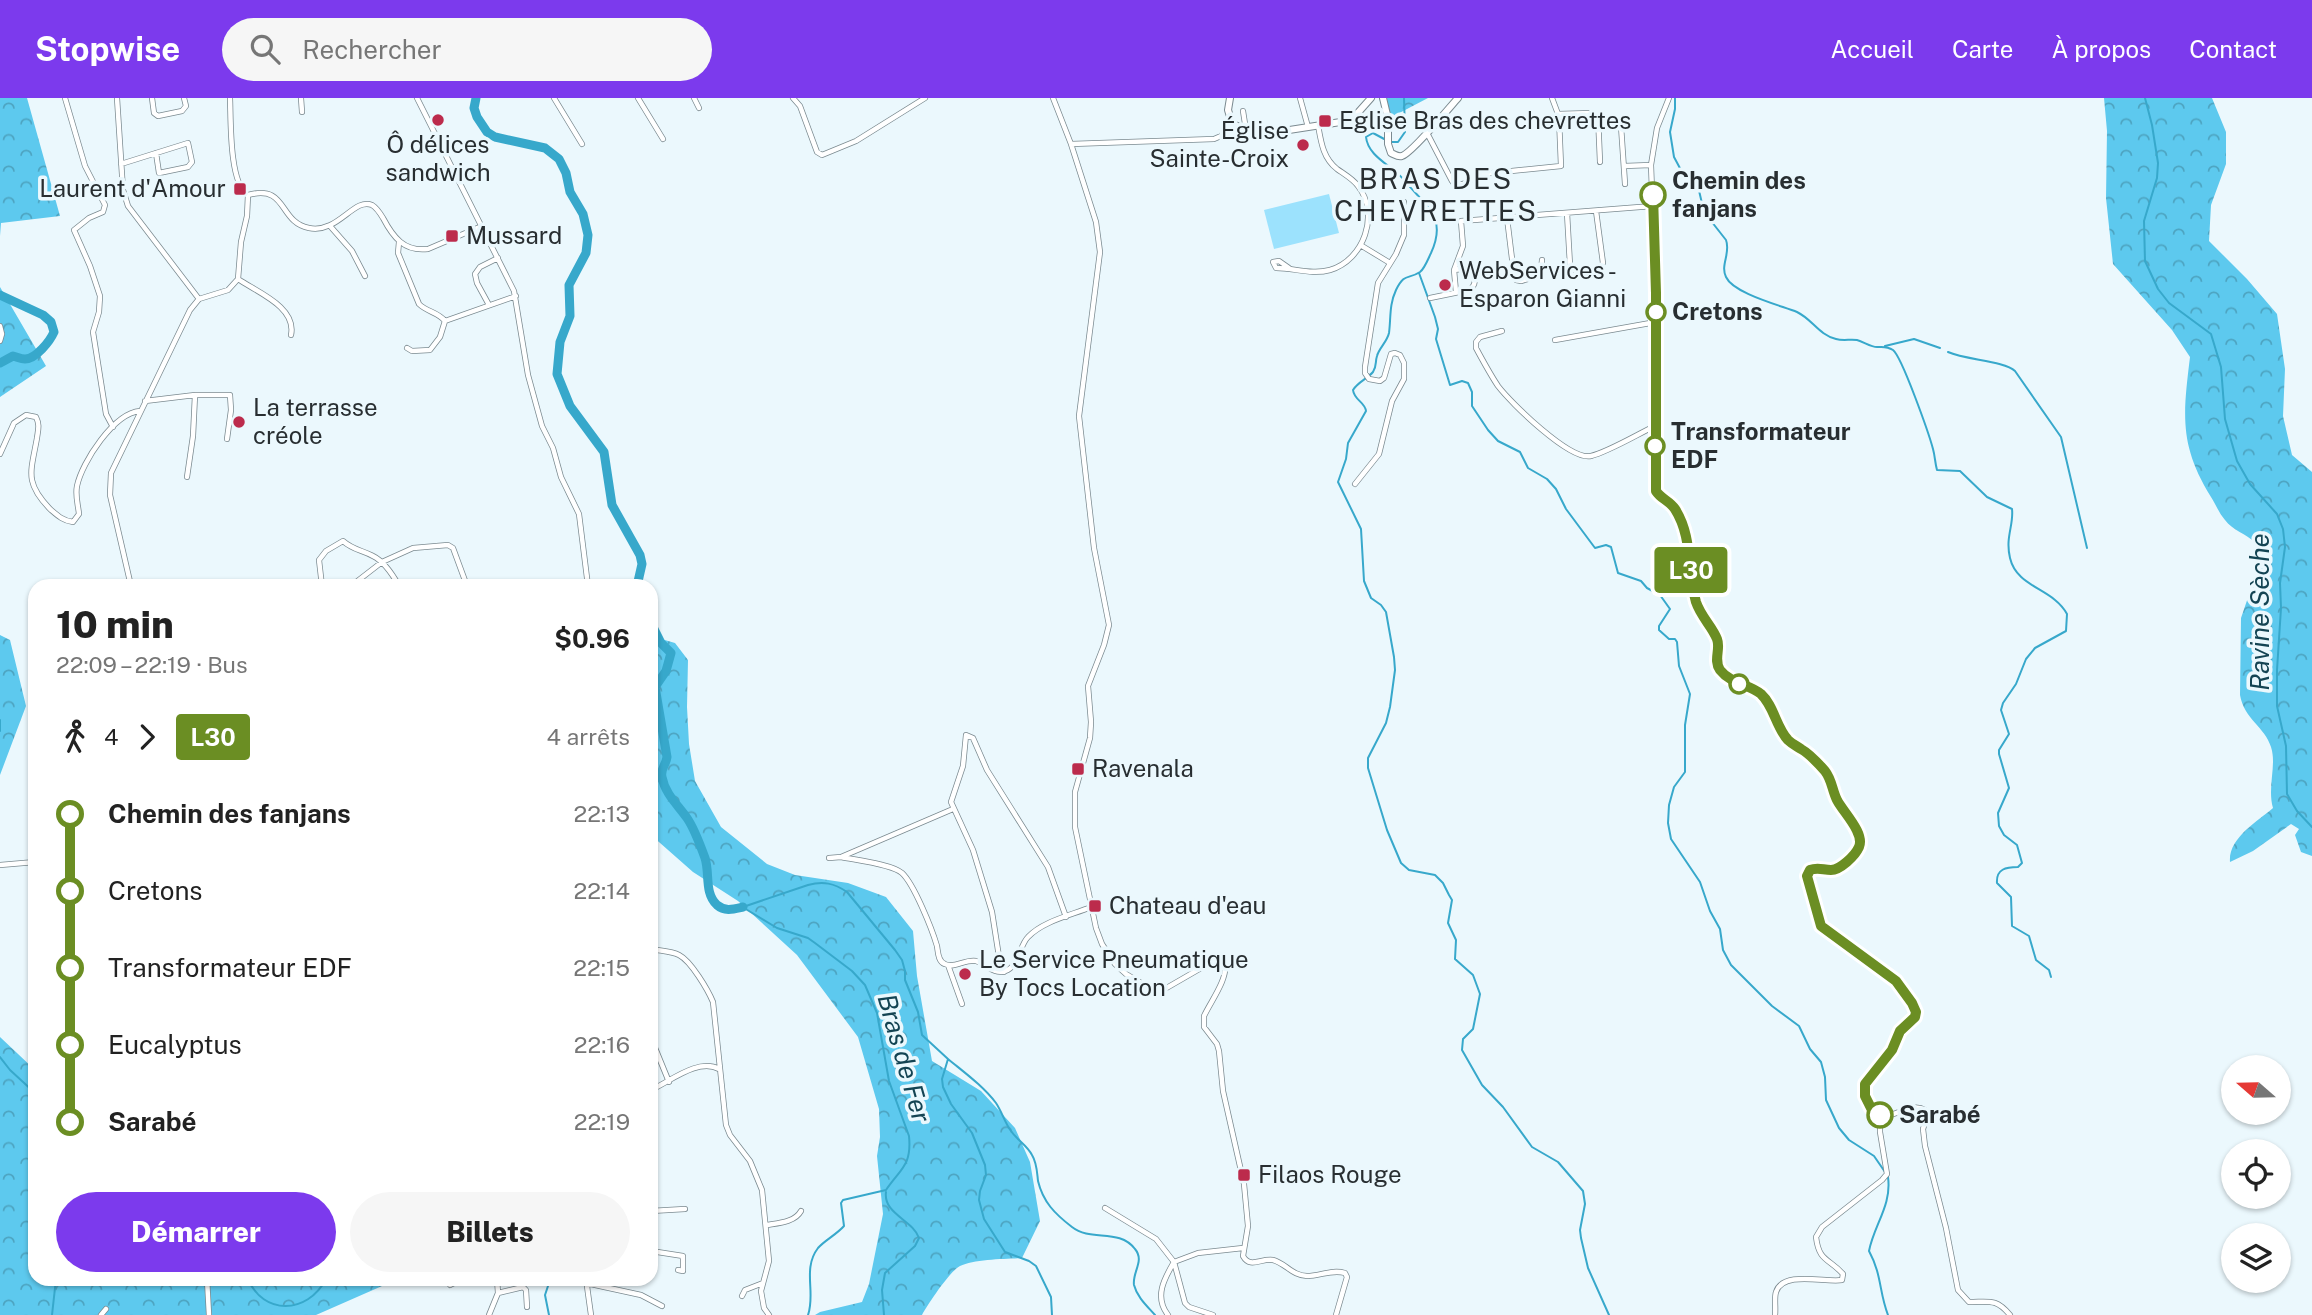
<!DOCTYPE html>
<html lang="fr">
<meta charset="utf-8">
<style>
body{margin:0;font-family:"Public Sans",sans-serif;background:#f6f6f6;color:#222;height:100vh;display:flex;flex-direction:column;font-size:26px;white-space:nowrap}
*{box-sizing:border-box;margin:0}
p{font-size:23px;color:#767676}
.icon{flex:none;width:38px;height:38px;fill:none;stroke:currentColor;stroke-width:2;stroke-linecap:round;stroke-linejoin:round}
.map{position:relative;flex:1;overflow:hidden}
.drawer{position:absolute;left:28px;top:481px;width:630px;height:707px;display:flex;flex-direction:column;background:#fff;border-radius:21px;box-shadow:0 2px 5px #0004}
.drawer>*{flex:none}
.badge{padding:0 14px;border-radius:5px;font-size:24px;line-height:46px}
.needle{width:46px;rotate:290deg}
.tools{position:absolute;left:2221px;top:957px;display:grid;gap:14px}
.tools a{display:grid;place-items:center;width:70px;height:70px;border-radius:50%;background:#fff;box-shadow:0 2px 5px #0004;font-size:35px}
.map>.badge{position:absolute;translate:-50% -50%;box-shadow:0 0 0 4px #fff}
.legs{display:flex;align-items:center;gap:10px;height:77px;padding:0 28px;font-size:23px}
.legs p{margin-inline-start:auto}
.summary{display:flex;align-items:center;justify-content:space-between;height:119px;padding:0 28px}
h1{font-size:38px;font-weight:800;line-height:52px}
.cta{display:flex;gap:14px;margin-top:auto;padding:14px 28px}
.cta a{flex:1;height:80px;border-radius:42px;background:#7c3aed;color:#fff;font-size:28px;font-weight:800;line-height:80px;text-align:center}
.cta a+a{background:#f6f6f6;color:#222}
ul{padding:0 28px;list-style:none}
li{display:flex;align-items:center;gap:24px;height:77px;font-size:26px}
li i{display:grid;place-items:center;width:10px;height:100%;margin:0 9px;background:currentColor}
li i::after{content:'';width:18px;height:18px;margin:-9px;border:5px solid;border-radius:50%;background:#fff}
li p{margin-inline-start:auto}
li:first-child i{background:linear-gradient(#0000 50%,currentColor 0)}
li:last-child i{background:linear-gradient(currentColor 50%,#0000 0)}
header{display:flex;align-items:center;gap:42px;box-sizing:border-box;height:98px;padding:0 35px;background:#7c3aed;color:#fff}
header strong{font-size:33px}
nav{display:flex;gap:38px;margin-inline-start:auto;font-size:24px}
.search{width:490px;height:63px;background:#f6f6f6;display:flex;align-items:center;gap:18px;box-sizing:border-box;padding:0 24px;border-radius:38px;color:#767676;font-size:26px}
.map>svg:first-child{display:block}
.green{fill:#9ce2fd}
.forest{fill:url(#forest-crowns)}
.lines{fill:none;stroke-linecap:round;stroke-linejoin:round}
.stream{stroke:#37a8cb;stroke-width:2}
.river{stroke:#37a8cb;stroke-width:9}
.minor-casing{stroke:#7b8a90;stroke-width:6}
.major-casing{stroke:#7b8a90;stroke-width:8}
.minor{stroke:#fff;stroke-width:4.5}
.major{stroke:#fff;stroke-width:6}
.line-1-casing{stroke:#fff;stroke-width:16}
.line-1{stroke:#6b8e23;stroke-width:10}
.poi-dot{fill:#bc2b4c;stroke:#ebf8fd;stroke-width:2.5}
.stop-1-dot{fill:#fff;stroke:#6b8e23;stroke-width:3.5}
.labels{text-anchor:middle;stroke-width:7;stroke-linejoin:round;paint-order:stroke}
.poi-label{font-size:24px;fill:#282e31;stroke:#ebf8fd;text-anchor:start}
.stop-label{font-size:24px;font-weight:bold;fill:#282e31;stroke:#ebf8fd;text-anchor:start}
.water-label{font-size:26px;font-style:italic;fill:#144453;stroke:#ebf8fd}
.quarter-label{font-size:28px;letter-spacing:2px;fill:#282e31;stroke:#ebf8fd}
</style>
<header>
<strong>Stopwise</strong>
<div class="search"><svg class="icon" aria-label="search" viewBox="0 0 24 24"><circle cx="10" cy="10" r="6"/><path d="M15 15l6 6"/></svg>Rechercher</div>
<nav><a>Accueil</a><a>Carte</a><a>À propos</a><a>Contact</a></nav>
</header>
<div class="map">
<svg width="2312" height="1217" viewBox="0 0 2312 1217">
<defs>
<pattern id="forest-crowns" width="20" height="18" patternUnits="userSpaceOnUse" patternTransform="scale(1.75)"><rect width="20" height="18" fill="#5dc9ee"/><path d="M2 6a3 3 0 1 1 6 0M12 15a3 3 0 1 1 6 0" fill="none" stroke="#4da4c1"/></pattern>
</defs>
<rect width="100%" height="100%" fill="#ebf8fd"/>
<path class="green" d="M1329,96L1339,135L1274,151L1264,112Z"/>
<path class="forest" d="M0,0H27L60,118L1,125L0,138Z
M1379,0H1428L1386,22Z
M2104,0H2212L2226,34V66L2211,107L2209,143L2247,181L2277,216L2285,271L2283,318L2292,357L2312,374V758L2301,754L2295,737L2299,731L2291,726L2253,753L2230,764C2228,740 2258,723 2273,710C2267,689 2277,667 2271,649C2265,629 2244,621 2240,597L2241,520L2255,479L2257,456L2255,445C2246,435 2233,433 2225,422C2219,415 2216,407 2211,399C2179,347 2183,317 2190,259L2172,232L2113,166L2106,100L2107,33Z
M0,189L46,268L0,299Z
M0,537L10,542L26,608L0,677Z
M651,538L675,545L688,562L687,609L689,646L695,683L721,729L767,766L795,777L848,785L886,799L913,833L917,878L932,963L981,993L1015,1030L1030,1064L1040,1123L1022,1160C1006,1161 974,1161 960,1168C950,1173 928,1206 922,1217H815L820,1214L862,1204L869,1186L883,1116L877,1058L880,1039L879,1011L858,939L797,857L738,803L693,774L651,737Z
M0,939L35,972V1181H255L263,1187L272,1181H398L316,1217H0Z"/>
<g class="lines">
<path class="stream" d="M1675,0V11L1670,34L1674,59L1682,74L1693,79L1697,84L1704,114L1726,142C1731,155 1720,167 1726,179C1733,195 1779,207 1797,214C1812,221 1819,237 1836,241C1843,243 1850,241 1857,242C1864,244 1871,249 1877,249C1883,249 1887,248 1893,252C1902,259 1929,336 1933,351C1935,358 1935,365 1937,372L1960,373L1987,399L2012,411C2014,427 2005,439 2010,460C2017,490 2053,490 2067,516L2066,533L2035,550L2026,561L2016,586L2003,605L2001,612L2009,636L1999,652V656L2009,690L1998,715L1999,728L2004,737L2017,747L2022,765L2018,769C2006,769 1996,771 1997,785L2011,799L2012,828L2029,838L2036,862L2049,872L2051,879
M2145,0L2152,27L2158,65L2157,80L2144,123L2145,163L2158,191L2169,205L2211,236L2221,269L2225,321L2237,363L2250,386L2277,416L2283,431L2285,449L2280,485L2281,510L2277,572V608L2286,648L2287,696L2297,713L2312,729
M1386,42L1373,35L1366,39C1368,59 1393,68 1404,82C1425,108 1448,118 1431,155C1428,161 1425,170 1420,174C1408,182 1405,174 1396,192C1389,207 1391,220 1389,235C1387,244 1379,250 1377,258C1375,264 1377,268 1373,274C1367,281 1358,284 1353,292C1354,302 1365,304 1366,313L1348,345L1346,361L1338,384L1361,431L1364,483L1371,500L1381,507L1386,514L1394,559L1395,572L1390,609L1386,625L1368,660V670L1387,732L1401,765L1409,772L1435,777L1443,785L1449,797L1452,802L1448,825L1456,842L1455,861L1473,877L1480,896L1473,931L1463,941L1462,952L1482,987L1503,1009L1532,1049L1558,1064L1583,1093L1585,1106L1580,1132L1581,1140L1588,1170L1609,1217
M1391,44H1398L1405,34L1404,0
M1419,175L1435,219L1438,231L1436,241L1450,287L1462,283L1468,285L1472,294V308L1488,332L1498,343L1520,354L1528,370L1547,381L1556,391L1566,411L1595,450L1606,447L1611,449L1618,475L1641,483L1647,490L1660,497L1670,511L1659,528V532L1669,541H1675L1677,544L1679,568L1690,596L1685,627V674L1674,689L1669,707L1668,725L1671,741L1700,784L1710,813L1720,831L1723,852L1731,867L1772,908L1799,928L1810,951L1821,964L1825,979L1826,1002L1839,1030L1849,1042L1874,1058L1885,1074
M1885,248L1914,241L1940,250
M1948,254C1966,262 2004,263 2015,273L2061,339L2087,450
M0,622V633
M743,809L808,787C823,783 834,785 847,794L895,852L902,862L905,873V882L918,914L922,937L948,961L942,981L943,989L951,1006L972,1035L985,1067L986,1077L980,1093L979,1102L984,1121L1005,1154L1029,1163L1036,1168L1051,1199L1052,1217
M744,810L777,830L808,840L815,845L852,873L865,887L877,915L889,983L909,1038C912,1068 900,1071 886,1092L843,1102L841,1105L844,1128C836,1137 825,1142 818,1150C802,1171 816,1195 808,1217
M0,959L10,972L35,995
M948,961C965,975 983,988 996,1005C1002,1014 1005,1025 1011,1033C1017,1042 1027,1047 1032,1057C1037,1065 1037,1074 1038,1083C1043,1104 1055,1116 1072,1129C1091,1144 1119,1130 1135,1151C1145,1163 1132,1174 1134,1187C1137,1199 1147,1208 1155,1217
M1888,1079C1892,1107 1874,1127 1869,1153C1882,1177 1879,1194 1888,1217
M248,1181C263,1217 307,1217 326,1181
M547,1181L548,1188L545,1197L549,1217
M52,1217L56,1181
M884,1217L882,1192L885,1175L915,1148L919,1140C913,1122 883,1116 886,1094"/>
<path class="river" d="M476,0L474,10L477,19L487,34L495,39L545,50L559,61L566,75L570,94L583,116L588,137L586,155L569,187L570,218L560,244L557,276L570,308L604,354L612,407L640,457L642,466L637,488
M0,197L43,217L51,224L54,234C50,243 36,261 25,261C21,261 17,259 13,258L0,265
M651,525L661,545L671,555L666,573L655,589L667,659C666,667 660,671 662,679C665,696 678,707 687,720C694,730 701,749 705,760C710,775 704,795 717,807C725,814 734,811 743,809"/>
<defs>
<path id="minor" d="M65,0L85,68L105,107L103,114L89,120L74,132L90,168L100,198L99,214L93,234L106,316L113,329
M117,0L123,92L128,108L199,201
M152,0L154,15L158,18L182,13L186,8L184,0
M230,0C231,22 229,83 247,97
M301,0L302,14
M417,0L514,193L528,277L542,328L553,350L561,379L579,416L588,488
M554,0L582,46
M638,0L663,41
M694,0L699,10
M793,0L800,8L817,54L822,57L856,43L925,0
M1053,0L1071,46L1096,124L1100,154L1079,318L1094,450L1109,527L1104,547L1088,588L1091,624L1090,640L1075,694V729L1096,830L1102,846L1115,866L1126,876L1153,892H1163L1215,862L1225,865C1228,881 1211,903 1204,918V929L1217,946L1219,953L1223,993L1244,1086L1248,1128L1243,1158C1250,1171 1261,1160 1273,1162C1285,1165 1293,1178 1307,1178C1320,1178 1332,1171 1345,1175L1347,1179L1336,1217
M1300,0L1308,29
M1552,0L1558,16L1591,15L1598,18L1600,64
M1669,0L1657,30L1651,67L1656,196V393C1661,401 1670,403 1675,411C1693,439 1687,473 1696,504C1701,519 1713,528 1717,541C1721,551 1713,562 1721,572C1732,587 1754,586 1765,601C1774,613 1777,631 1788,643C1792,646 1798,648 1802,651C1810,657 1819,665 1825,673C1832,682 1832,693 1837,703C1849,727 1873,736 1848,762C1835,775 1831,771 1814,770L1808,775C1807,784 1810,792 1813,801C1815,809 1816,819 1821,827C1826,836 1837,841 1846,847C1869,862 1908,883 1915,912C1918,922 1906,926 1901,932C1896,938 1896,945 1892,952C1882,971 1847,992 1875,1015C1889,1026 1909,1002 1925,1012L1927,1018L1923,1031L1925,1048L1946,1130L1958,1192L1969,1204C1989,1204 1996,1200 2010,1217
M1243,13L1246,32
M1621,28L1625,86
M1427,35L1452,83L1455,87L1463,86L1482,76L1561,68L1559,20
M1071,46L1214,41L1221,38L1232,25
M121,66L188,45L192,64L188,69L159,75L156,55
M1624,68L1651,67
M248,97C288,86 278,124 309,130C338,136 354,99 372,107C377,110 380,115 383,120C393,139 404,154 428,151L482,128
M1567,115L1570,167L1576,173H1598L1603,165L1596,113
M1507,120L1514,177L1516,182L1521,183L1538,178L1541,173L1542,162
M330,128L352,153L365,178
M399,144L398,155L419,206C427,214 438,214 445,223
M1362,148L1390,165
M1289,170L1279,163L1273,164L1276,170C1294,170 1312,177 1330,172C1364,162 1380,116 1358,88C1353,81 1344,76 1337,71C1323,60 1321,44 1318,27
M238,181C257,194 297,209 291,237
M1456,194L1454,172L1463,148L1461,123L1653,108
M1430,200L1469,192C1477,187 1475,180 1473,172L1469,170L1454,172
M199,201L228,192L238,181L241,144L247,118L248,97
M489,207L477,185L475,176L480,169L498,160
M0,228L2,236L0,243
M1502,233L1480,239L1476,244V250C1483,263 1490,276 1498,288C1511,305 1570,363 1591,358C1608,354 1638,336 1655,328
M1555,242L1656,224
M407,250L412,253L430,252L440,239L445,223L516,198
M145,303L195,297H230L231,312L227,341
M0,356L14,325L26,317L36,319C40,327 38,332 37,340C31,374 24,384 50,411C57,417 63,423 73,424L79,416C78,406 75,398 77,388C82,364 114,315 140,313
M187,379L193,338L195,297
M1355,386L1379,356L1392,303L1404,281V265L1400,257L1395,255L1391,256L1384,280L1380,283L1369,281L1365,275V269L1378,185L1396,156L1404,137V104
M131,488L110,397L111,375L190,212L199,201
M322,488L319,462L326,453L343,443C353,452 362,452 373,458C385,464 393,477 399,488
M351,488L382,464L413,450L448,447L453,450L467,488
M841,759C855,762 892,766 902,775C914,786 932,831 937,848C938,854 938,864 945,866C954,871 965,861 976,863C986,866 994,877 1005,873C1019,869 1019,848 1028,839C1043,823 1072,817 1091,809
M829,760L841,759L953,711
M0,767L35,764
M651,851C660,853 671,853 679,857C691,863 708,892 713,904L726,1027L730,1037L750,1063L762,1092L769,1163L761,1193L764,1210L769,1217
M948,867L962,906
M1004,874L1000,865L992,814L973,752L951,704L963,668L966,637L973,640L987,672L1048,769L1066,819
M651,940L669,984
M651,992C671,983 698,960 719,971
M1105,1110L1156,1141L1174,1164L1185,1205L1189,1209L1213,1217
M651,1113L685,1111
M767,1127C779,1125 795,1124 801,1113
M651,1153L683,1158V1173L678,1172
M207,1181L209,1217
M586,1181L591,1217
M586,1185L641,1197L662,1208
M450,1187L462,1181
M498,1195L523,1189L526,1192L527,1209
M742,1198L745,1192L763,1185
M101,1217L106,1211
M489,1217L498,1195L497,1181
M1168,1217C1154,1199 1164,1181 1174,1164L1198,1155L1243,1150
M1775,1217C1776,1210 1774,1200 1776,1194C1783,1172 1826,1185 1842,1182L1843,1176C1829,1160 1819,1164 1816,1139L1822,1129L1882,1082L1887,1076L1880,1034V1017"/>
<path id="major" d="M1230,0L1228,12L1232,25L1247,34L1264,36L1347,23L1355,18L1371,0
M1383,0L1388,21V46L1391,55C1396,57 1397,59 1402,58C1412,55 1449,10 1458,0"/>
</defs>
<use href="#minor" class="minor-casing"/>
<use href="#major" class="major-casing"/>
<use href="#minor" class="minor"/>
<use href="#major" class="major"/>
</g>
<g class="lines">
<defs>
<path id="line-1" d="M1653,97L1656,195V393C1661,401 1670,403 1675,411C1693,439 1687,473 1696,504C1701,519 1712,528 1717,541C1721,551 1713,562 1720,572C1731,586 1749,586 1761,596C1774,608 1776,629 1788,642C1792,646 1797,648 1801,651C1810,656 1818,665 1825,673C1832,682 1832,692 1837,702C1843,714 1865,735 1859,749C1855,758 1840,772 1831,772C1823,772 1818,769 1810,772L1807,778L1821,828L1896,883L1912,905L1916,914L1915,919L1900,933L1892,952L1865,986V998L1871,1010L1880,1017"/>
</defs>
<use href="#line-1" class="line-1-casing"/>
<use href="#line-1" class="line-1"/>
</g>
<g class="poi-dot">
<circle cx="438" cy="22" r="7"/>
<rect x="1318" y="16" width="14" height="14" rx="3.5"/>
<circle cx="1303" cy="47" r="7"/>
<rect x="233" y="84" width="14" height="14" rx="3.5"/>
<rect x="445" y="131" width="14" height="14" rx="3.5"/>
<circle cx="1445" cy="187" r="7"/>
<circle cx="239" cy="324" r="7"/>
<rect x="1071" y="664" width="14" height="14" rx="3.5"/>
<rect x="1088" y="801" width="14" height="14" rx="3.5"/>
<circle cx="965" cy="876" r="7"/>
<rect x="1237" y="1070" width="14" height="14" rx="3.5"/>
</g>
<g class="stop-1-dot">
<circle cx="1653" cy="97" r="12"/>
<circle cx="1656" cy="214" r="9"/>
<circle cx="1655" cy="348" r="9"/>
<circle cx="1739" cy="586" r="9"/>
<circle cx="1880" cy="1017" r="12"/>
</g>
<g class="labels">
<g class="poi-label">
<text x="1339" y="31">Eglise Bras des chevrettes</text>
<text x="1289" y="41" text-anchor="end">Église<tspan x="1289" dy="28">Sainte-Croix</tspan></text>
<text x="438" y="55" text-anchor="middle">Ô délices<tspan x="438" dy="28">sandwich</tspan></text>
<text x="226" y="99" text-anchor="end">Laurent d'Amour</text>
<text x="466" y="146">Mussard</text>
<text x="1459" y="181">WebServices -<tspan x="1459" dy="28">Esparon Gianni</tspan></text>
<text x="253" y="318">La terrasse<tspan x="253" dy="28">créole</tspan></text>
<text x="1092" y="679">Ravenala</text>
<text x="1109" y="816">Chateau d'eau</text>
<text x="979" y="870">Le Service Pneumatique<tspan x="979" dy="28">By Tocs Location</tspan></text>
<text x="1258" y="1085">Filaos Rouge</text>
</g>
<g class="stop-label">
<text x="1672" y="91">Chemin des<tspan x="1672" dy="28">fanjans</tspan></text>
<text x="1672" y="222">Cretons</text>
<text x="1671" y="342">Transformateur<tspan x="1671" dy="28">EDF</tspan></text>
<text x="1899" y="1025">Sarabé</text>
</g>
<g class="water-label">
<text transform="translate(2260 514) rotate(-90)" y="9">Ravine Sèche</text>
<text transform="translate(904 960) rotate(74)" y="9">Bras de Fer</text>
</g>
<g class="quarter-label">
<text x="1436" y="91">BRAS DES<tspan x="1436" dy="32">CHEVRETTES</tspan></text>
</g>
</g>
</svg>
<div class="tools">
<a><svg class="needle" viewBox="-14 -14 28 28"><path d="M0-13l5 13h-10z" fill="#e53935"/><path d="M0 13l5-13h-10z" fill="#767676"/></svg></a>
<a><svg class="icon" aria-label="locate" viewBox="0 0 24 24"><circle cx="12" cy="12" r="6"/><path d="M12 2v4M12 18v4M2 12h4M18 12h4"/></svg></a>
<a><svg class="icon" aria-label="layers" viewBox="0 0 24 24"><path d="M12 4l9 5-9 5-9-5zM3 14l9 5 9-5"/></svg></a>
</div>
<b class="badge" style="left:1691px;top:472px;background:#6b8e23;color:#fff">L30</b>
<section class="drawer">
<div class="summary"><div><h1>10 min</h1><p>22:09 – 22:19 · Bus</p></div><b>$0.96</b></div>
<div class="legs"><svg class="icon" aria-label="walk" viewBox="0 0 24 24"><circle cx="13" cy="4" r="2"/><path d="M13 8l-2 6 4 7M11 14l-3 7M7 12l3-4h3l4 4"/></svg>4<svg class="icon" aria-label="forward" viewBox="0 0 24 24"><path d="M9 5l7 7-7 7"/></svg><b class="badge" style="background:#6b8e23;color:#fff">L30</b><p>4 arrêts</p></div>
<ul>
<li><i style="color:#6b8e23"></i><b>Chemin des fanjans</b><p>22:13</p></li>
<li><i style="color:#6b8e23"></i><span>Cretons</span><p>22:14</p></li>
<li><i style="color:#6b8e23"></i><span>Transformateur EDF</span><p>22:15</p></li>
<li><i style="color:#6b8e23"></i><span>Eucalyptus</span><p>22:16</p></li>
<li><i style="color:#6b8e23"></i><b>Sarabé</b><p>22:19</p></li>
</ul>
<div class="cta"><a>Démarrer</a><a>Billets</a></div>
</section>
</div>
